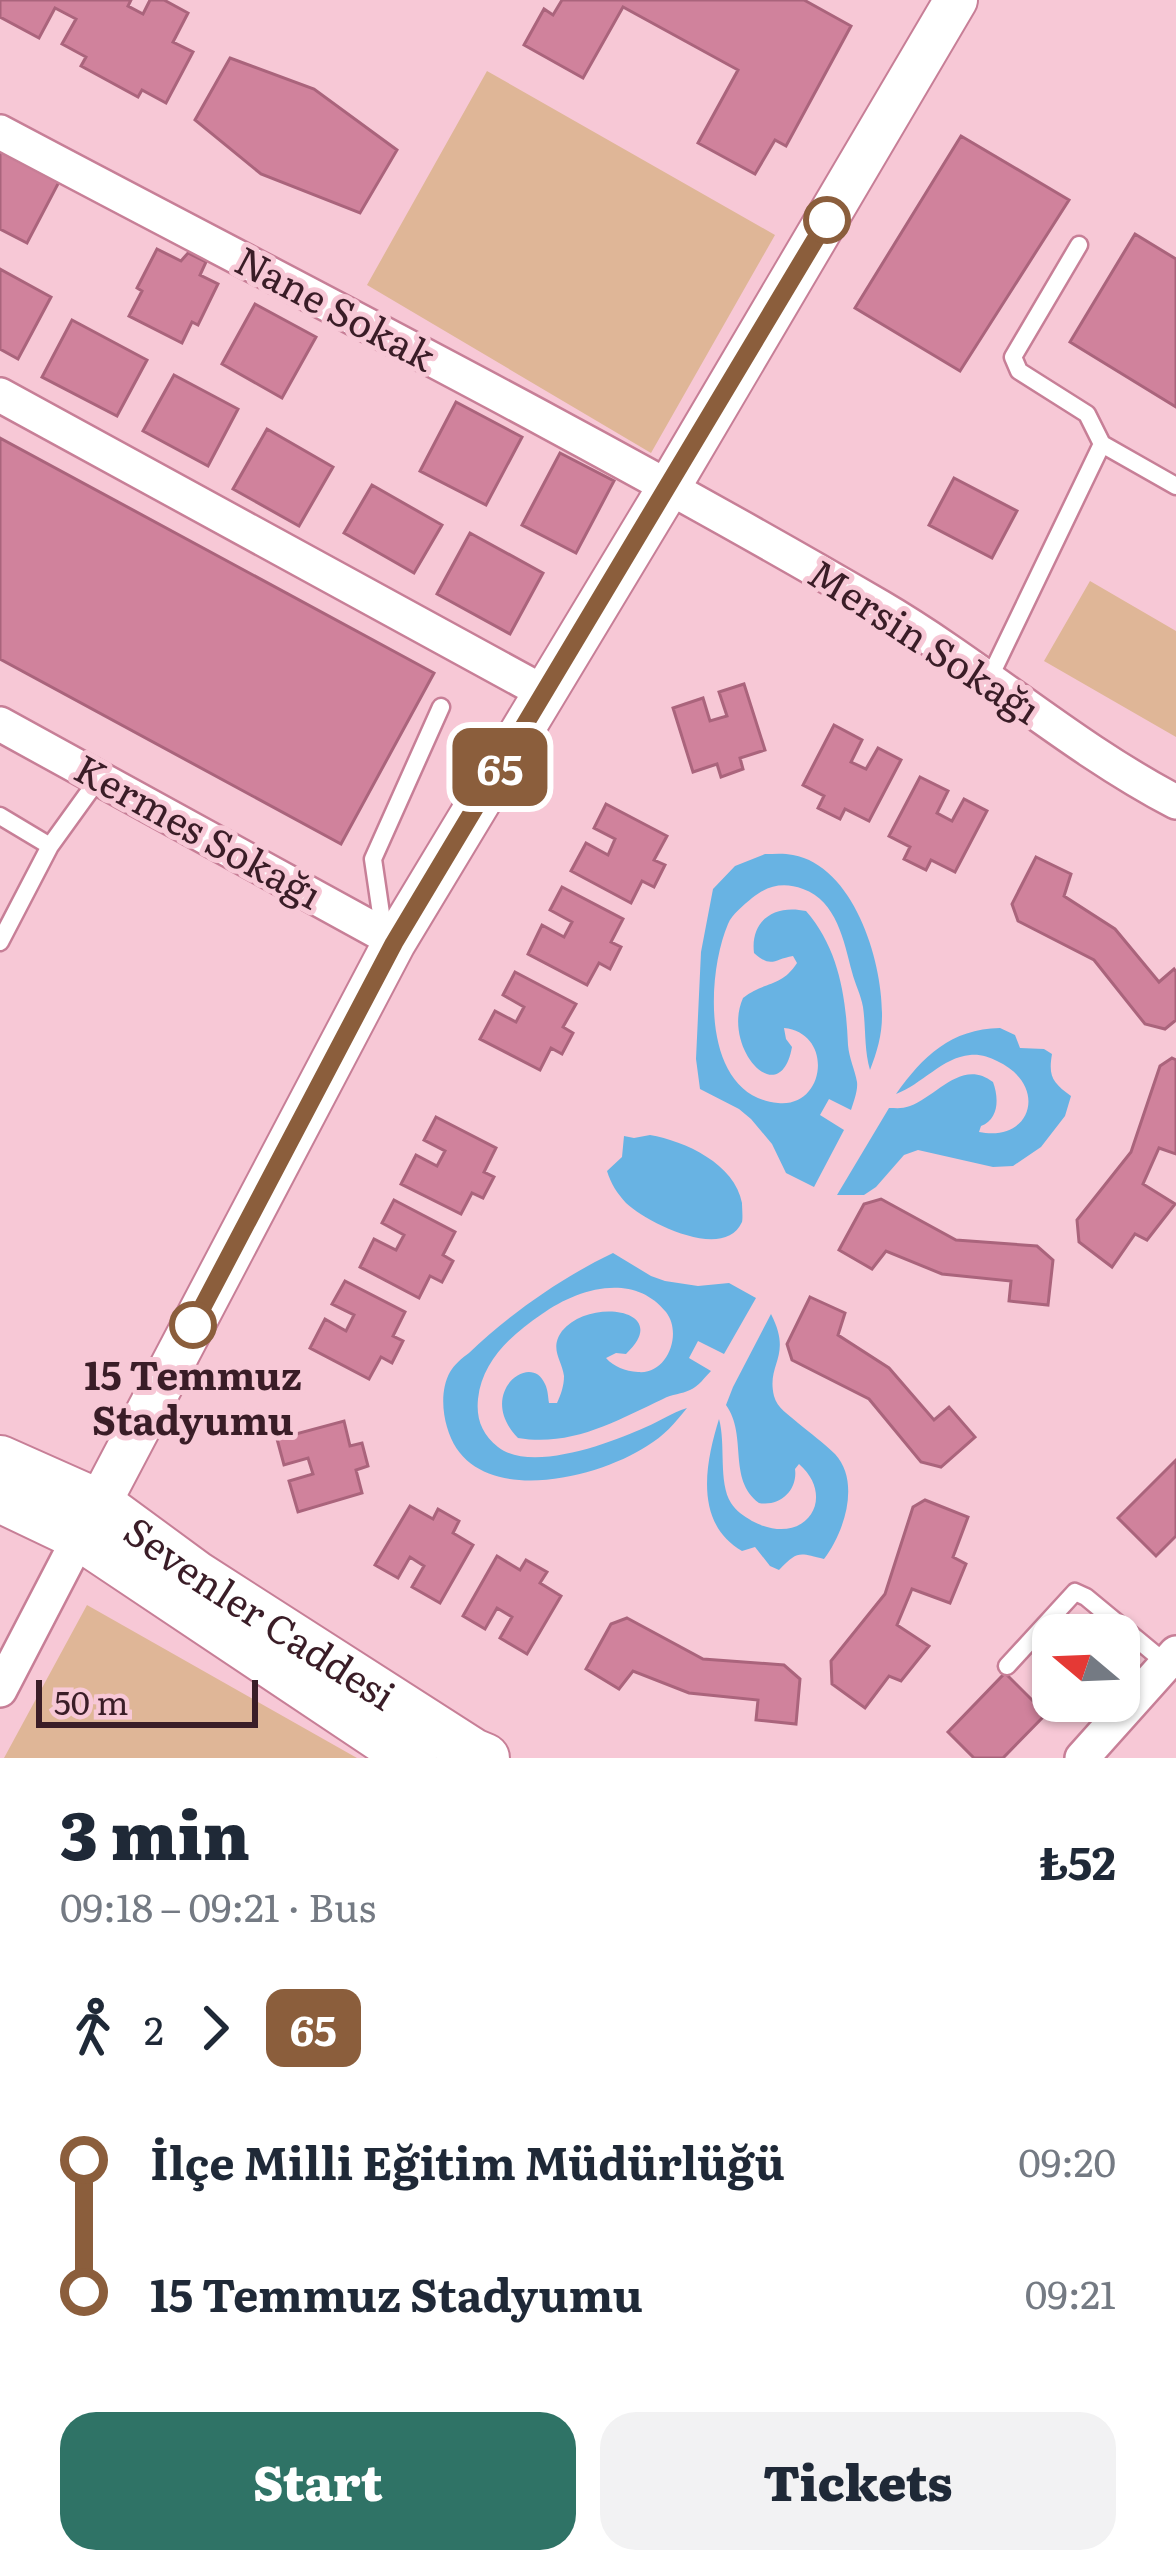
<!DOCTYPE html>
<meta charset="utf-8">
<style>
body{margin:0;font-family:Literata,serif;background:#f2f2f3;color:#1f2937;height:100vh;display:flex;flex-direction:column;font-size:45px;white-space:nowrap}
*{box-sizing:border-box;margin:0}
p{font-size:39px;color:#747a83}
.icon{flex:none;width:66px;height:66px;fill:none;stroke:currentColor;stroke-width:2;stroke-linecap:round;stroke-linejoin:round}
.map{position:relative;height:1758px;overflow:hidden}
.sheet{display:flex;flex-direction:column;background:#fff;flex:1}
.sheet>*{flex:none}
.badge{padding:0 24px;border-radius:18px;font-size:42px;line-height:78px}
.needle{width:78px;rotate:289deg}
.fabs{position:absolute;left:1032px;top:1614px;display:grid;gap:24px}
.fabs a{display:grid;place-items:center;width:108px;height:108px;border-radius:24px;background:#fff;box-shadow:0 3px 9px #0004;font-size:60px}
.scale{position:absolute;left:36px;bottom:30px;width:222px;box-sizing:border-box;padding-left:12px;border:6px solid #3a1d27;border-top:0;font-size:33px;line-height:42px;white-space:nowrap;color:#3a1d27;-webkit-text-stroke:9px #f7c8d6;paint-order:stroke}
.map>.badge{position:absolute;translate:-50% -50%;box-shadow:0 0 0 6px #fff}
.legs{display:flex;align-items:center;gap:18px;height:132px;padding:0 60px;font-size:39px}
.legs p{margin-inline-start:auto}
.headline{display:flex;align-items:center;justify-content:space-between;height:204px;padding:0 60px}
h1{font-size:66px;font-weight:800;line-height:90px}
.primary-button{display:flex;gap:24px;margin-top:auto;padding:24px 60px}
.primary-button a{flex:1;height:138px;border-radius:36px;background:#2f7366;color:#fff;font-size:48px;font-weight:800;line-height:138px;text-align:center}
.primary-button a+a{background:#f2f2f3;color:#1f2937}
ul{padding:0 60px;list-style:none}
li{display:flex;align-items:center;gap:42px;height:132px;font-size:45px}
li i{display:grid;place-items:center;width:18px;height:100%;margin:0 15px;background:currentColor}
li i::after{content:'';width:30px;height:30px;margin:-15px;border:9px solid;border-radius:50%;background:#fff}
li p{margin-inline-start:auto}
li:first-child i{background:linear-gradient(#0000 50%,currentColor 0)}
li:last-child i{background:linear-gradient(currentColor 50%,#0000 0)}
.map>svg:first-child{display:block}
.green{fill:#dfb697}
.water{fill:#68b3e3}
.building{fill:#d0829c;stroke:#aa647c;stroke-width:3}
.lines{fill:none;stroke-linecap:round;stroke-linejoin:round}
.service-casing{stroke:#c77f97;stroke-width:21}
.minor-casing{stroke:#c77f97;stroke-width:38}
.tertiary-casing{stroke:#c77f97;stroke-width:46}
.secondary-casing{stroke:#c77f97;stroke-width:52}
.service{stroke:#fff;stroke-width:16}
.minor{stroke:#fff;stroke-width:33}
.tertiary{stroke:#fff;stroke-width:42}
.secondary{stroke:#fff;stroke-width:48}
.line-1-casing{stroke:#fff;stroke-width:27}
.line-1{stroke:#8b5e3c;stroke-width:18}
.stop-1-dot{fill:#fff;stroke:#8b5e3c;stroke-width:6}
.labels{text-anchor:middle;stroke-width:10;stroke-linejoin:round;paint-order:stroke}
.street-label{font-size:39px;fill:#3a1d27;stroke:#f7c8d6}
.stop-label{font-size:39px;font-weight:bold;fill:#3a1d27;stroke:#f7c8d6}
</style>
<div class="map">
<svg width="1176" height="1758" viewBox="0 0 1176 1758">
<rect width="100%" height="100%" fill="#f7c8d6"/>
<path class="green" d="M487,71L775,235L651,453L367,285Z
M1090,581L1176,631V737L1044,661Z
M87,1605L357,1758H4Z"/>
<path class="water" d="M765,854C774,854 784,853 793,855C854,866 883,962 882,1016C882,1035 877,1052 870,1070C864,1049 866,1028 863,1007C861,995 855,984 852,972C844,942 837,901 803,889C784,882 768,885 752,898C744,905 732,914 728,924C706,976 701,1096 778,1103C826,1108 834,1033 784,1028L786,1039L792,1047C780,1113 721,1047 743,998C764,981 781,988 797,963L793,956C774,959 772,969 754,953C750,920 775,904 806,911C839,949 846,997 848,1045C849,1058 855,1070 857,1082C858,1090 854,1101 851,1110L829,1099L820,1115L844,1130L814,1187L786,1173L772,1144L751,1119L739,1109L700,1089L696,1059L701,952L713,889L735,866Z
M1000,1028L1015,1035L1020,1048L1044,1049L1052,1054C1048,1077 1053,1083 1071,1096L1065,1116L1041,1147L1013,1166L993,1167L918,1150L904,1155L876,1187L864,1195H837L889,1108C897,1108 902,1109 910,1106C937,1096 962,1058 993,1082C999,1098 999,1119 981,1126L979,1132C1032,1143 1049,1085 997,1061C989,1057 980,1054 970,1055C943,1057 921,1085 896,1094C923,1056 951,1029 1000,1028Z
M650,1135C685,1141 735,1164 742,1203C742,1207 743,1218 742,1222C724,1262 646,1222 626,1203C617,1193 611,1184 607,1171L622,1157L624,1136L634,1138Z
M613,1253L651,1276L665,1281L698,1286L729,1283L756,1298L724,1354L698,1341L689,1358L711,1371C705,1377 698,1387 690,1390C682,1394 672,1394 663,1399C616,1421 572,1447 518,1438C475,1394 531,1350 545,1384C548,1390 548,1397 549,1403H557C561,1394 564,1386 564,1376C562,1360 549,1349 562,1331C589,1297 674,1309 626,1354L616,1353L606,1358C614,1367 625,1371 638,1372C667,1375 683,1334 666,1312C633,1271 577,1289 542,1314C511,1335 482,1361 478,1399C476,1419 482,1434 498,1447C531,1473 611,1443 646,1427C660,1421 671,1413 687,1408C675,1423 664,1436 647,1446C595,1480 470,1510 447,1427C442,1410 441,1388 450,1372C454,1365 462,1358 469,1353C511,1313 561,1278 613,1253Z
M771,1314C793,1357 766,1363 774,1396C777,1408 789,1415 798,1423C810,1433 824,1443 835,1454C861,1482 844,1533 824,1559C799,1553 798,1550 779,1570L770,1566L755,1547L742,1551C694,1523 705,1464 719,1419C726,1444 718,1482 731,1503C736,1511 744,1516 752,1521C805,1549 838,1498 799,1464L795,1469C798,1490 780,1507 759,1503C727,1479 748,1436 726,1405L733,1387Z"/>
<path class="building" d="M0,0H131L128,6L143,14L150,0H164L188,13L173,42L193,52L166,103L142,90L138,97L81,66L86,57L62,44L76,19L55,8L39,38L0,17Z
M562,0H804L851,26L786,146L775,140L755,174L698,143L738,70L623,7L583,78L524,45L544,9L553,15Z
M230,58L314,89L397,150L360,213L261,174L195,120Z
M961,136L1069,200L960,371L855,308Z
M0,151L59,182L27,243L0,229Z
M1135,234L1176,259V407L1070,342Z
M157,249L181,261L188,253L206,262L200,275L218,284L198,325L192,322L182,343L129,316L142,291L137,288Z
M0,269L51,297L18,359L0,349Z
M255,304L316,337L282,398L222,364Z
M72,320L147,360L117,416L42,377Z
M174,375L238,409L208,466L143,431Z
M456,402L522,437L486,505L420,471Z
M267,429L333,467L299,526L233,489Z
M0,438L434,673L341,844L0,659Z
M560,453L614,481L576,553L522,525Z
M954,478L1017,511L992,558L929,525Z
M372,485L442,525L414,573L344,533Z
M470,533L543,573L510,634L437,594Z
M744,684L765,750L740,758L743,769L721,777L717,764L693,772L673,708L703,698L710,721L727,716L719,692Z
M834,725L862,740L851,762L866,769L878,748L901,760L869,821L845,809L840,819L818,808L824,796L803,785Z
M920,777L948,791L937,813L952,821L964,799L987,811L955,872L931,860L926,870L904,859L910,847L889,836Z
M606,804L667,836L654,860L665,865L654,887L642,881L631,903L571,871L586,843L608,855L615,839L594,828Z
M1036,857L1071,874L1064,896L1115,929L1159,982L1174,969L1176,972V1020L1165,1029L1145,1024L1094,960L1018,921L1012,904Z
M562,887L623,919L611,942L621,947L610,969L599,963L587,985L528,954L542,925L564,937L572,922L550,910Z
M515,972L576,1004L563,1027L573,1033L562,1054L551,1048L540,1070L480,1039L495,1011L516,1022L524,1007L503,995Z
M1172,1058L1176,1060V1154L1159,1148L1143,1184L1175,1204L1147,1240L1135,1234L1112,1267L1079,1242L1077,1220L1131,1152L1160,1066Z
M436,1117L496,1148L484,1172L494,1177L483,1198L472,1193L461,1214L401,1184L416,1155L437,1166L445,1151L424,1140Z
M881,1199L956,1240L1037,1246L1053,1260L1048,1305L1009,1301L1011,1281L942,1274L886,1251L872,1269L839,1250L864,1204Z
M394,1200L455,1232L443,1255L453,1261L442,1282L430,1276L419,1298L360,1267L374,1239L396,1250L404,1235L382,1223Z
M345,1281L405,1312L393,1336L403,1341L392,1363L381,1357L369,1379L310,1348L325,1319L346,1331L354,1315L332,1304Z
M810,1297L845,1313L838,1335L889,1368L934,1420L949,1407L975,1437L941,1467L921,1462L869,1399L792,1360L787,1344Z
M344,1421L350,1446L362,1443L368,1466L356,1470L362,1493L298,1512L289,1481L313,1474L308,1458L284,1465L277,1439Z
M1176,1460V1536L1156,1556L1118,1518Z
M925,1500L968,1517L953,1557L966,1564L950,1603L912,1589L897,1625L929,1646L901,1681L889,1676L865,1708L832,1684L831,1661L885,1594L913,1507Z
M410,1506L433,1519L438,1509L459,1521L453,1533L473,1545L440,1603L412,1587L424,1566L410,1557L398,1578L375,1565Z
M497,1556L520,1570L526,1560L547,1572L540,1583L561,1596L527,1654L500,1638L512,1617L497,1608L485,1629L463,1616Z
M627,1618L703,1659L784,1665L800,1679L796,1724L756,1720L758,1700L689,1693L633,1671L619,1689L586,1669L611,1624Z
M1005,1673L1046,1714L1003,1758H974L948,1732Z"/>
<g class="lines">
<defs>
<path id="service" d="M1079,245L1013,357L1019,371L1087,414L1102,444L1176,486
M988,681L1102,444
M0,816L50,846
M384,934L373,859L441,707
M0,942L50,846L99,778
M1007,1666L1075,1592L1086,1597L1167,1664"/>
<path id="minor" d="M0,132C294,288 593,439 880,607C982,667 1071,747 1176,802
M0,395L545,693
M0,724L384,935L394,943
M0,1690L80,1536
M1082,1758L1176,1653"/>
<path id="tertiary" d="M99,1504L394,943L669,487L956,0"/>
<g id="secondary">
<path id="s1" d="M0,1460L99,1504L197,1576L473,1753L485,1758"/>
<path d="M0,1498L80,1536L412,1758"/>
</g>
</defs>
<use href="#service" class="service-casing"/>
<use href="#minor" class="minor-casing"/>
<use href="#tertiary" class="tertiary-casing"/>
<use href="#secondary" class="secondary-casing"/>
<use href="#service" class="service"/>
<use href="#minor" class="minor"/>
<use href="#tertiary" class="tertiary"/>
<use href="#secondary" class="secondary"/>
</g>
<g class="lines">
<defs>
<path id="line-1" d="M193,1325L394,943L827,220"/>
</defs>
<use href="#line-1" class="line-1-casing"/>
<use href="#line-1" class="line-1"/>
</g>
<g class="stop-1-dot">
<circle cx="827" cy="220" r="21"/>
<circle cx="193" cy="1325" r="21"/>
</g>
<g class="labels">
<g class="street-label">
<text transform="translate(335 309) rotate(28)" y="14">Nane Sokak</text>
<text transform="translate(924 642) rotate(33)" y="14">Mersin Sokağı</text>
<text transform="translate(198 832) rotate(29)" y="14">Kermes Sokağı</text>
<text dy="14" stroke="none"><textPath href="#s1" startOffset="303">Sevenler Caddesi</textPath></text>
</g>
<g class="stop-label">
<text x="193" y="1390">15 Temmuz<tspan x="193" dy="45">Stadyumu</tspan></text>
</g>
</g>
</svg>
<div class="fabs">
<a><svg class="needle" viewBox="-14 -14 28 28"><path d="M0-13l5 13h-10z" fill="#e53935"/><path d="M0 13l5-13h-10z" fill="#747a83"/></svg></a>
</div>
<div class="scale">50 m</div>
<b class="badge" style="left:500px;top:767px;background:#8b5e3c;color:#fff">65</b>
</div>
<section class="sheet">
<div class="headline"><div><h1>3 min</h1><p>09:18 – 09:21 · Bus</p></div><b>₺52</b></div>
<div class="legs"><svg class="icon" aria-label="walk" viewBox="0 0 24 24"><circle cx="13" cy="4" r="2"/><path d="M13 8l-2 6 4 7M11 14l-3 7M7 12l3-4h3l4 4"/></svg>2<svg class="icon" aria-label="forward" viewBox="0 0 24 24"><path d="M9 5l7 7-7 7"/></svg><b class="badge" style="background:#8b5e3c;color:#fff">65</b></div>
<ul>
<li><i style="color:#8b5e3c"></i><b>İlçe Milli Eğitim Müdürlüğü</b><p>09:20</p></li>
<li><i style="color:#8b5e3c"></i><b>15 Temmuz Stadyumu</b><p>09:21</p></li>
</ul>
<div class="primary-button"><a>Start</a><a>Tickets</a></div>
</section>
